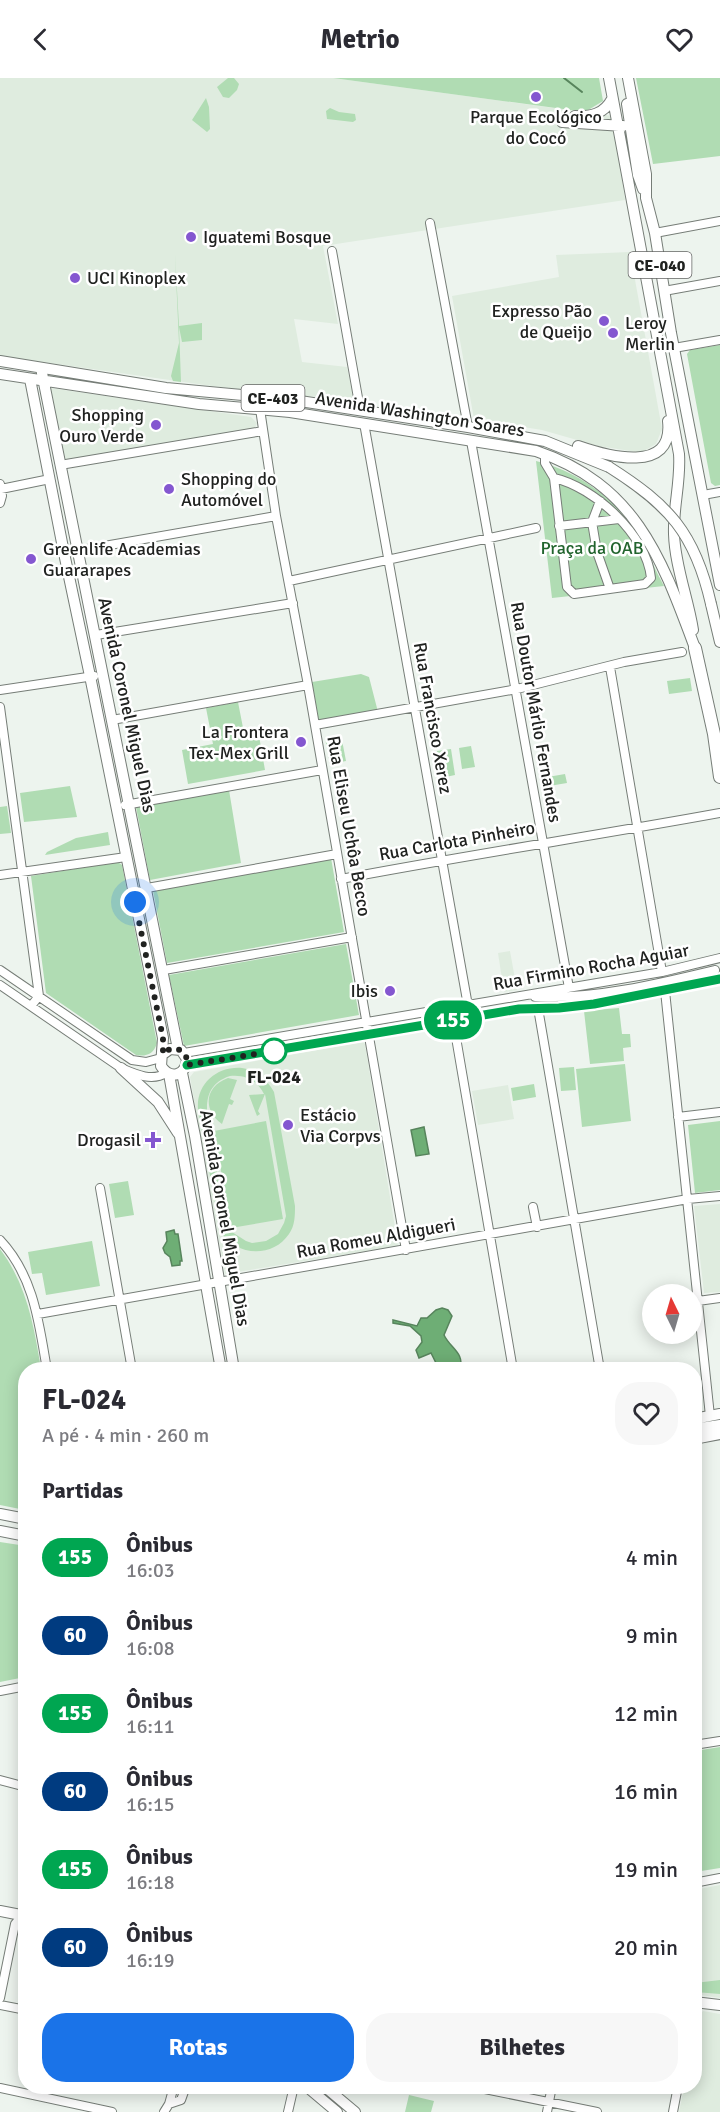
<!DOCTYPE html>
<html lang="pt">
<meta charset="utf-8">
<style>
body{margin:0;font-family:Signika,sans-serif;background:#f7f7f7;color:#2b2b33;height:100vh;display:flex;flex-direction:column;font-size:22px;white-space:nowrap}
*{box-sizing:border-box;margin:0}
p{font-size:20px;color:#7c7c81}
.icon{flex:none;width:33px;height:33px;fill:none;stroke:currentColor;stroke-width:2;stroke-linecap:round;stroke-linejoin:round}
.map{position:relative;flex:1;overflow:hidden}
.panel{position:absolute;left:18px;top:1284px;width:684px;height:732px;display:flex;flex-direction:column;background:#fff;border-radius:24px;box-shadow:0 3px 15px #0003}
.panel>*{flex:none}
.badge{padding:0 12px;border-radius:20px;font-size:21px;line-height:39px}
.needle{width:39px;rotate:355deg}
.fabs{position:absolute;left:642px;top:1206px;display:grid;gap:12px}
.fabs a{display:grid;place-items:center;width:60px;height:60px;border-radius:50%;background:#fff;box-shadow:0 3px 15px #0003;font-size:30px}
.you{position:absolute;width:30px;height:30px;margin:-15px;border:4px solid #fff;border-radius:50%;background:#1a73e8;box-shadow:0 0 0 9px #1a73e833}
.map>.badge{position:absolute;translate:-50% -50%;box-shadow:0 0 0 3px #fff}
h2{padding:0 24px;font-size:22px;line-height:54px}
.round{display:grid;place-items:center;flex:none;width:63px;height:63px;border-radius:24px;background:#f7f7f7}
.headline{display:flex;align-items:center;justify-content:space-between;height:102px;padding:0 24px}
h1{font-size:28px;font-weight:700;line-height:45px}
.button{display:flex;gap:12px;margin-top:auto;padding:12px 24px}
.button a{flex:1;height:69px;border-radius:24px;background:#1a73e8;color:#fff;font-size:24px;font-weight:700;line-height:69px;text-align:center}
.button a+a{background:#f7f7f7;color:#2b2b33}
ul{padding:0;list-style:none}
li{display:flex;align-items:center;gap:18px;height:78px;padding:0 24px}
li div{flex:1}
li b{display:block;font-size:22px}
li em{font-style:normal}
li .badge{min-width:66px;font-weight:700;text-align:center}
header{display:flex;justify-content:space-between;align-items:center;height:78px;padding:0 24px;background:#fff;font-size:27px;font-weight:700}
.map>svg:first-child{display:block}
.built{fill:#dfecdf}
.green{fill:#b0dcb3;fill-rule:evenodd}
.water{fill:#6eae75;stroke:#57845c;stroke-width:1.5}
.lines{fill:none;stroke-linecap:round;stroke-linejoin:round}
.stream{stroke:#57845c;stroke-width:2}
.minor-casing{stroke:#767d77;stroke-width:10}
.major-casing{stroke:#767d77;stroke-width:12}
.highway-casing{stroke:#767d77;stroke-width:14}
.minor{stroke:#fff;stroke-width:8}
.major{stroke:#fff;stroke-width:10}
.highway{stroke:#fff;stroke-width:12}
.major-bridge-casing{stroke:#767d77;stroke-width:12;stroke-linecap:butt}
.major-bridge{stroke:#fff;stroke-width:10}
.line-casing{stroke:#fff;stroke-width:14}
.line{stroke:#00a651;stroke-width:9}
.walk{stroke:#202220;stroke-width:6;stroke-dasharray:0 10.8}
.poi-dot{fill:#8457d0;stroke:#fff;stroke-width:2}
.stop-dot{fill:#fff;stroke:#00a651;stroke-width:3}
.labels{text-anchor:middle;stroke-width:5;stroke-linejoin:round;paint-order:stroke}
.shield{fill:#fff;stroke:#636463;stroke-width:1.5}
.shield-label{font-size:16px;font-weight:bold;fill:#202220}
.poi-label{font-size:18px;fill:#202220;stroke:#fff;text-anchor:start}
.street-label{font-size:18px;fill:#202220;stroke:#fff}
.park-label{font-size:18px;fill:#21642d;stroke:#fff}
.stop-label{font-size:18px;font-weight:bold;fill:#202220;stroke:#fff}
</style>
<header><svg class="icon" aria-label="back" viewBox="0 0 24 24"><path d="M15 5l-7 7 7 7"/></svg>Metrio<svg class="icon" aria-label="heart" viewBox="0 0 24 24"><path d="M12 20l-8-8c-3-5 5-10 8-4 3-6 11-1 8 4z"/></svg></header>
<div class="map">
<svg width="720" height="2034" viewBox="0 0 720 2034">
<rect width="100%" height="100%" fill="#edf4ee"/>
<path class="built" d="M0,0H333L613,38L625,122L323,168L338,246L294,241L302,284L347,289L354,323L212,308L0,278Z
M630,174L662,351L656,366L644,373L637,374L598,368L542,352L474,341L452,218L559,199L556,177Z
M50,310L251,339L257,345L255,350L251,352L63,382Z
M510,873L517,912L504,914L498,875Z
M363,964L365,966L398,1168L225,1196L190,999L194,994Z
M508,1007L514,1041L478,1047L472,1013Z
M720,1126V1214L704,1215L694,1128Z
M720,1807V1920L695,1916L694,1812Z
M703,1933L720,1936V2034H679L684,2009L694,2008L695,1958L699,1937Z"/>
<path class="green" d="M228,0H234L239,6L237,12L229,20L223,19L217,9Z
M333,0H599L603,23L585,34Z
M636,0H720V78L653,86Z
M206,20L209,29L210,51L207,54L192,42Z
M330,30L339,34L355,36L356,42L353,44L327,41L326,33Z
M175,176L179,248L202,245V262L182,264L179,249L181,304L173,303L171,298L179,265Z
M720,267V407L715,408L711,405L687,276L690,272Z
M536,383C576,392 618,422 639,458C648,474 655,492 664,508L552,520Z
M361,596L369,599L378,634L319,644L312,604Z
M690,600L692,613L669,616L667,603Z
M238,624L245,660L259,658L265,692L188,706L182,672L213,666L206,630Z
M341,657L346,683L330,686L325,660Z
M471,668L475,689L462,691L459,670Z
M451,671L455,697L441,700L437,673Z
M565,696L567,705L543,709L542,700Z
M70,708L77,739L24,744L20,715Z
M229,712L241,785L150,802L136,729Z
M7,728L11,755L0,756V729Z
M108,754L110,767L45,777L47,774L76,760Z
M331,780L344,854L167,885L153,813Z
M118,784L122,787L157,965C154,976 146,979 136,977L46,915L31,798Z
M346,866L359,937L184,968L169,897Z
M619,930L622,956H630L631,969L623,970L624,983L590,986L584,933Z
M625,986L631,1043L582,1049L576,991Z
M574,989L576,1012L561,1013L559,990Z
M242,990C256,992 267,1001 274,1014L295,1128C295,1137 295,1148 289,1156C272,1181 235,1178 220,1153L198,1031C196,1006 217,988 242,990ZM230,998C245,996 258,1003 264,1016L249,1017L257,1038L260,1036L258,1033L265,1016L286,1138L284,1145L278,1156L266,1163L252,1165L246,1163L232,1154L226,1146L208,1042C205,1022 208,1005 230,998Z
M228,1000L237,1002L230,1021L234,1023L232,1027L229,1026L222,1046C202,1032 205,1008 228,1000Z
M534,1006L536,1019L513,1023L511,1010Z
M266,1043L283,1141L231,1150L214,1053Z
M720,1043V1112L695,1115L688,1047Z
M128,1103L134,1137L115,1140L109,1106Z
M92,1163L100,1208L46,1217L42,1195L32,1196L28,1174Z
M0,1171C27,1207 34,1248 41,1291L26,1292L25,1432L0,1427Z
M0,1464L26,1468L25,1599L0,1604Z
M720,1669V1790L695,1794V1673Z
M720,1902V1916L695,1914V1905Z
M409,2017L434,2023L431,2034H405Z"/>
<path class="water" d="M424,1049L429,1076L416,1078L411,1052Z
M174,1152L175,1156H178L182,1183H180V1187L172,1188L170,1179L165,1175L163,1170L167,1163L166,1154Z
M442,1230L448,1232L452,1238L444,1257C450,1270 465,1275 460,1291H439L431,1275L419,1280L416,1272L422,1264L421,1258L410,1248L393,1245V1242L417,1248L421,1240H427L436,1232Z"/>
<g class="lines">
<path class="stream" d="M564,0L582,14"/>
<defs>
<path id="minor" d="M430,145L468,349
M655,155L720,143
M332,173L360,331
M664,213L720,203
M674,270L720,262
M260,331L276,438L308,607L406,1172
M364,345L470,939
M471,363L569,910
M545,376V385L554,400L567,509L574,516L645,506L651,500C647,457 594,409 554,400
M60,387L263,353
M1,411L50,401
M703,417L720,414
M600,423L592,444L597,474L610,511
M0,425L2,418L0,406
M559,448L619,441
M64,475L276,438
M289,503L536,450
M96,557L293,525
M610,589L662,894
M0,612L94,598
M0,629L39,918L31,928
M112,642L308,607
M315,647L517,611L624,584L682,574
M125,727L322,692
M0,797L126,779
M341,801C467,777 594,758 720,735
M147,810L337,776
M0,892L132,982L146,984L161,980
M164,892L352,859
M0,907L121,990C135,996 152,1004 166,995
M665,913L710,1338
M535,919C595,921 657,906 715,892
M538,930L600,1292
M453,942L513,1292
M184,975L662,894L720,880
M187,987L519,931L559,930L594,926L720,901
M678,1039L720,1034
M100,1110L132,1292
M533,1129L537,1149
M0,1162C34,1198 39,1245 47,1292
M698,1223L720,1220
M38,1236L688,1121L720,1118
M0,1613L26,1608
M694,1667L720,1663
M0,1702L26,1709
M694,1805L720,1800
M0,1920L15,1846L24,1835
M0,1927L26,1932
M470,2008L597,2034
M0,2010L112,2034
M169,2026L181,2022L186,2008
M164,2034L169,2026L174,2008
M288,2034L294,2008
M547,2034L552,2008
M673,2034L678,2008"/>
<path id="major" d="M609,0L679,376C681,403 673,429 674,456C675,488 688,520 693,552
M628,0L646,96V120L655,155L671,255L720,507
M627,26L638,97L643,111
M575,38C591,39 604,36 612,21
M562,44L623,48
M0,283L166,310L287,321L468,349L545,363L609,389
M41,290L178,971
M0,296L199,326L290,334L536,373C636,407 661,479 695,570
M30,301L64,475L90,598L163,960L161,988C170,1002 186,998 187,981L181,972L170,971L163,976
M578,368C607,378 674,397 668,343
M711,526L720,564
M121,990L158,1024L178,1055
M182,995L195,1058L234,1292
M169,996L221,1292
M694,1341L720,1336
M694,1351L720,1347
M0,1436L26,1441
M0,1453L26,1458
M0,1833L26,1838
M694,1924L720,1927
M306,2008L337,2034
M324,2008L355,2034"/>
<path id="highway" d="M695,570L714,656L720,699
M694,1360L720,1355"/>
</defs>
<use href="#minor" class="minor-casing"/>
<use href="#major" class="major-casing"/>
<use href="#highway" class="highway-casing"/>
<use href="#minor" class="minor"/>
<use href="#major" class="major"/>
<use href="#highway" class="highway"/>
<defs>
<path id="major-bridge" d="M609,389C669,427 695,455 711,526"/>
</defs>
<use href="#major-bridge" class="major-bridge-casing"/>
<use href="#major-bridge" class="major-bridge"/>
</g>
<g class="lines">
<defs>
<path id="line" d="M187,987L519,931L559,930L594,926L720,901"/>
</defs>
<use href="#line" class="line-casing"/>
<use href="#line" class="line"/>
<path class="walk" d="M135,824L163,960V976L170,971H178L186,977L187,987L274,973"/>
</g>
<g class="poi-dot">
<circle cx="536" cy="19" r="6"/>
<circle cx="191" cy="159" r="6"/>
<circle cx="75" cy="200" r="6"/>
<circle cx="604" cy="243" r="6"/>
<circle cx="613" cy="255" r="6"/>
<circle cx="156" cy="347" r="6"/>
<circle cx="169" cy="411" r="6"/>
<circle cx="31" cy="481" r="6"/>
<circle cx="301" cy="664" r="6"/>
<circle cx="390" cy="913" r="6"/>
<circle cx="288" cy="1047" r="6"/>
<path d="M150 1053h6v6h6v6h-6v6h-6v-6h-6v-6h6z"/>
</g>
<circle class="stop-dot" cx="274" cy="973" r="12"/>
<g class="labels">
<g class="shield">
<rect x="628.5" y="174" width="63" height="26" rx="4.5"/>
<rect x="241.5" y="307" width="63" height="26" rx="4.5"/>
</g>
<g class="shield-label">
<text x="660" y="193">CE-040</text>
<text x="273" y="326">CE-403</text>
</g>
<g class="poi-label">
<text x="536" y="45" text-anchor="middle">Parque Ecológico<tspan x="536" dy="21">do Cocó</tspan></text>
<text x="203" y="165">Iguatemi Bosque</text>
<text x="87" y="206">UCI Kinoplex</text>
<text x="592" y="239" text-anchor="end">Expresso Pão<tspan x="592" dy="21">de Queijo</tspan></text>
<text x="625" y="251">Leroy<tspan x="625" dy="21">Merlin</tspan></text>
<text x="144" y="343" text-anchor="end">Shopping<tspan x="144" dy="21">Ouro Verde</tspan></text>
<text x="181" y="407">Shopping do<tspan x="181" dy="21">Automóvel</tspan></text>
<text x="43" y="477">Greenlife Academias<tspan x="43" dy="21">Guararapes</tspan></text>
<text x="289" y="660" text-anchor="end">La Frontera<tspan x="289" dy="21">Tex-Mex Grill</tspan></text>
<text x="378" y="919" text-anchor="end">Ibis</text>
<text x="300" y="1043">Estácio<tspan x="300" dy="21">Via Corpvs</tspan></text>
<text x="141" y="1068" text-anchor="end">Drogasil</text>
</g>
<g class="street-label">
<text transform="translate(420 336) rotate(9)" y="6">Avenida Washington Soares</text>
<text transform="translate(127 627) rotate(78)" y="6">Avenida Coronel Miguel Dias</text>
<text transform="translate(536 634) rotate(80)" y="6">Rua Doutor Márlio Fernandes</text>
<text transform="translate(433 640) rotate(80)" y="6">Rua Francisco Xerez</text>
<text transform="translate(349 748) rotate(80)" y="6">Rua Eliseu Uchôa Becco</text>
<text transform="translate(457 763) rotate(-10)" y="6">Rua Carlota Pinheiro</text>
<text transform="translate(591 889) rotate(-10)" y="6">Rua Firmino Rocha Aguiar</text>
<text transform="translate(225 1140) rotate(80)" y="6">Avenida Coronel Miguel Dias</text>
<text transform="translate(376 1160) rotate(-10)" y="6">Rua Romeu Aldigueri</text>
</g>
<g class="park-label">
<text x="592" y="476">Praça da OAB</text>
</g>
<g class="stop-label">
<text x="274" y="1005">FL-024</text>
</g>
</g>
</svg>
<div class="fabs">
<a><svg class="needle" viewBox="-14 -14 28 28"><path d="M0-13l5 13h-10z" fill="#e53935"/><path d="M0 13l5-13h-10z" fill="#7c7c81"/></svg></a>
</div>
<div class="you" style="left:135px;top:824px"></div>
<b class="badge" style="left:453px;top:942px;background:#00a651;color:#fff">155</b>
<section class="panel">
<div class="headline"><div><h1>FL-024</h1><p>A pé · 4 min · 260 m</p></div><a class="round"><svg class="icon" aria-label="heart" viewBox="0 0 24 24"><path d="M12 20l-8-8c-3-5 5-10 8-4 3-6 11-1 8 4z"/></svg></a></div>
<h2>Partidas</h2>
<ul>
<li><span class="badge" style="background:#00a651;color:#fff">155</span><div><b>Ônibus</b><p>16:03</p></div><em>4 min</em></li>
<li><span class="badge" style="background:#003b80;color:#fff">60</span><div><b>Ônibus</b><p>16:08</p></div><em>9 min</em></li>
<li><span class="badge" style="background:#00a651;color:#fff">155</span><div><b>Ônibus</b><p>16:11</p></div><em>12 min</em></li>
<li><span class="badge" style="background:#003b80;color:#fff">60</span><div><b>Ônibus</b><p>16:15</p></div><em>16 min</em></li>
<li><span class="badge" style="background:#00a651;color:#fff">155</span><div><b>Ônibus</b><p>16:18</p></div><em>19 min</em></li>
<li><span class="badge" style="background:#003b80;color:#fff">60</span><div><b>Ônibus</b><p>16:19</p></div><em>20 min</em></li>
</ul>
<div class="button"><a>Rotas</a><a>Bilhetes</a></div>
</section>
</div>
